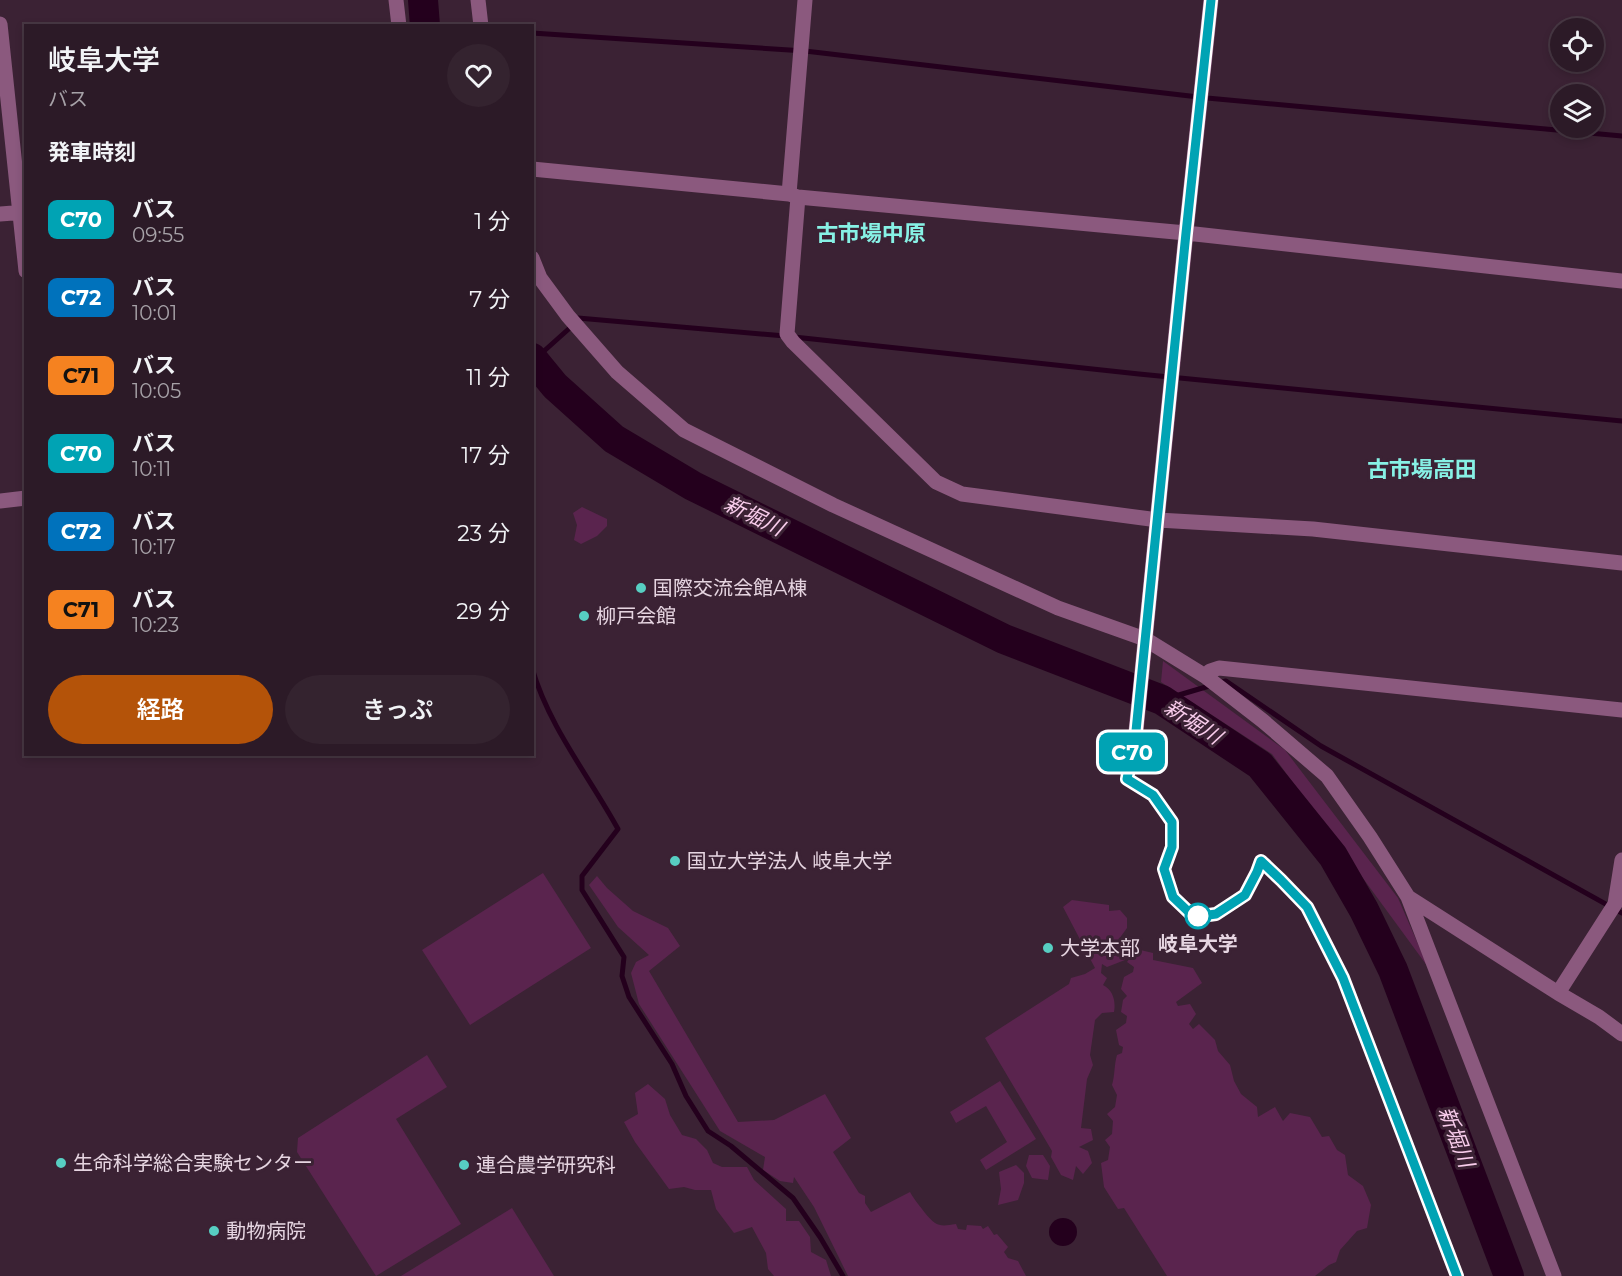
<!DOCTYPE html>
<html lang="ja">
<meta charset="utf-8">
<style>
body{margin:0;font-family:Montserrat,"Noto Sans JP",sans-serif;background:#34232f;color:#f1f3f6;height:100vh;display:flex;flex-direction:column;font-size:22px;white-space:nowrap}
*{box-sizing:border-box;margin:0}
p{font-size:20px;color:#a6a1a7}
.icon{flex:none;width:33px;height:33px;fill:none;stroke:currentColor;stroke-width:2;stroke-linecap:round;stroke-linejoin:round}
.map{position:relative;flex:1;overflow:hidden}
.panel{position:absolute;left:24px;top:24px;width:510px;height:732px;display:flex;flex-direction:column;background:#2c1a27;border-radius:0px;box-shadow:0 3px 9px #0003,0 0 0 2px #483844}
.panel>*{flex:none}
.badge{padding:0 12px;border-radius:9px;font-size:21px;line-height:39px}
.buttons{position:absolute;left:1550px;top:18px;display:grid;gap:12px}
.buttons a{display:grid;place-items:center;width:54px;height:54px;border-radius:50%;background:#2c1a27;box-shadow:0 3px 9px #0003,0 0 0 2px #483844;font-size:30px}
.map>.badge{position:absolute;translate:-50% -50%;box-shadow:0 0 0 3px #fff}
h2{padding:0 24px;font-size:22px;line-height:54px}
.round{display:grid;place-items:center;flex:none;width:63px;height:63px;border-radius:32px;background:#34232f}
.head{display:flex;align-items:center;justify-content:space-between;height:102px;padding:0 24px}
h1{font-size:28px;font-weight:600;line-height:45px}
.primary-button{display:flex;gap:12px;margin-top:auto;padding:12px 24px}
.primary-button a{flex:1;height:69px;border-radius:36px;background:#b45309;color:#fff;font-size:24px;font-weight:600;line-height:69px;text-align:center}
.primary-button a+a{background:#34232f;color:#f1f3f6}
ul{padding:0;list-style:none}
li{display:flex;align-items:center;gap:18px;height:78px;padding:0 24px}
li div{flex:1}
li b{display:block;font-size:22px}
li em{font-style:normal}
li .badge{min-width:66px;font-weight:700;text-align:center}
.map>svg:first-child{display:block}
.green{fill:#5a244e}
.water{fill:#24001d}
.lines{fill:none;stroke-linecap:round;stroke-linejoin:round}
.stream{stroke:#24001d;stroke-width:5}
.river{stroke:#24001d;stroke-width:30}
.minor{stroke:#8b597e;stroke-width:15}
.line-casing{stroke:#fff;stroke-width:14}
.line{stroke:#00a3b4;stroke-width:9}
.poi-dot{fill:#57cec2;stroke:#3b2234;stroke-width:2}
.stop-dot{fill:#fff;stroke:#00a3b4;stroke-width:3}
.labels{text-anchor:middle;stroke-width:6;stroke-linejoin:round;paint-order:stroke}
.poi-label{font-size:20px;fill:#e6d5e1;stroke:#3b2234;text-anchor:start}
.stop-label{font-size:20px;font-weight:bold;fill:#e6d5e1;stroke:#3b2234}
.water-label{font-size:21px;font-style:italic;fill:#f9cdec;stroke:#3b2234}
.quarter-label{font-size:22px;font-weight:bold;fill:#87f1e5;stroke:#3b2234}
</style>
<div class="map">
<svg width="1622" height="1276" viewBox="0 0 1622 1276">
<rect width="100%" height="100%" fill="#3b2234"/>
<path class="green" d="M582,507L607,519V526L597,536L581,544L574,540L577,525L573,513Z
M1163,661L1285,750L1398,898L1428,967L1272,754L1161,682Z
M543,873L591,948L470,1025L422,950Z
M597,876L607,888L633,911L668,928L680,946L649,971L738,1122L774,1120L825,1094L851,1138L833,1152L859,1193L865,1196V1203L871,1212L910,1192C915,1201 920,1206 925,1213C936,1226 939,1227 956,1224L958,1229L966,1230L967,1225L981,1226L983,1229L988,1226L994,1235L997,1234L1008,1247L1004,1252L1008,1258L1018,1261L1026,1276H848L814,1207L794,1177L793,1183L780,1181L763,1170L765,1157L720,1131L639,1004L631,973L636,962L649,955L618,927L589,885Z
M1072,900L1109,905V911L1120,910L1127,918V928L1119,939L1127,948L1125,960L1107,967L1102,964L1101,973L1107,978L1103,985C1113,990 1116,1001 1114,1012L1102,1013L1095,1020L1090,1055L1093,1065L1087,1079L1081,1128L1091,1129L1093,1140L1079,1147L1088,1151L1092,1163L1083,1174L1076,1166L1073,1180L1061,1175L1051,1157L1052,1151L985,1038L1069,984L1071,978L1085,974L1095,968L1063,907Z
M1136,949L1153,953V960L1193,968L1202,983L1176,1002L1178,1006L1190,1004L1196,1014L1189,1024L1193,1029L1199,1024L1215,1040L1218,1051L1230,1065L1234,1081L1241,1094L1257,1107L1258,1117L1275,1107L1283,1121L1290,1113L1310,1117L1322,1137L1329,1136L1337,1150L1345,1155L1348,1175L1363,1186L1371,1205L1367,1228L1357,1231L1340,1250L1336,1262L1329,1265L1315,1276H1167L1124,1208L1118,1209L1104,1187L1101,1163L1108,1160L1110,1147L1105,1140L1112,1134L1113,1121L1107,1114L1115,1107L1117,1095L1112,1085C1115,1075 1114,1065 1117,1055L1122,1053L1123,1047L1119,1045L1116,1030L1126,1023L1127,1016L1121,1012L1123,1000L1127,996L1121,989L1124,977L1133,972L1134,967L1127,962Z
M427,1055L447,1087L396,1119L461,1224L376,1276L297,1152L298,1138Z
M1000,1081L1036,1139L986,1170L980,1160L1007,1142L986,1106L956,1123L950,1112Z
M648,1084L665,1099L670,1115L682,1135L696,1139L707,1150L713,1163L722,1167H747L754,1180L786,1209V1221H799L810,1237L811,1252L826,1260L831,1276H774L768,1269L766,1253L752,1227L734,1233L716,1209L711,1190H695L684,1187L669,1189L635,1142L624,1122L638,1114L635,1093Z
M1029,1155H1043L1050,1166L1048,1180L1032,1178L1026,1166Z
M1016,1165L1024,1173V1183L1018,1200L998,1205L1001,1189L999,1172Z
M512,1208L554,1276H401Z"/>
<path class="water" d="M1049 1232a14 14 0 1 1 28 0a14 14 0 1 1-28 0Z"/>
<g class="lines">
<path class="stream" d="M425,25L428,26
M532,33L805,51L1207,98L1622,136
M794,337L1139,374L1622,421
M534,360L572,326L578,318L785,336
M532,668C549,727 589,776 618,829L582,876V890L624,957L622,976L629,997L672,1064L686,1096L708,1131L731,1146L793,1198L820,1237L843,1276
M1162,700L1226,681L1321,746L1622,913"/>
<path class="river" d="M423,0L425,26
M532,358L555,386L614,439L693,486L1004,639L1162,700L1260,765L1333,856L1364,910L1393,970L1509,1276"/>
<path class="minor" d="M396,0L399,26
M478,0L481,26
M0,24L26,271
M532,169L789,194L798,197L1186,233L1622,281
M789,194L805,0
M798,197L787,334L793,342L936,482L962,494L1158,520L1313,529L1622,563
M0,214L26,212
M532,258L540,278L568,316L617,372L684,430L833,505L1058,608L1145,639L1205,676L1263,721L1327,776L1370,837L1408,897L1554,1276
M0,501L26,498
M1205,676L1210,671L1219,668L1622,710
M1136,731L1186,233L1211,0
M1408,897L1558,993L1599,1017L1622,1034
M1558,993L1615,904L1622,860"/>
</g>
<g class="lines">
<defs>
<path id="line" d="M1211,0L1186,233L1136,731L1127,779L1153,795L1172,822V847L1164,869L1173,897L1194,917L1216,914L1245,895L1257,872L1261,861L1281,880L1307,907L1343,978L1457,1276"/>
</defs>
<use href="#line" class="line-casing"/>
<use href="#line" class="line"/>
</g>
<g class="poi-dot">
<circle cx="641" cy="588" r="6"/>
<circle cx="584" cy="616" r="6"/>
<circle cx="675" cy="861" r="6"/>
<circle cx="1048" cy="948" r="6"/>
<circle cx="61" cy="1163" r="6"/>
<circle cx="464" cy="1165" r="6"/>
<circle cx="214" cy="1231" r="6"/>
</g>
<circle class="stop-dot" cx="1198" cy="916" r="12"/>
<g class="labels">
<g class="poi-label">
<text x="653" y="595">国際交流会館A棟</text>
<text x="596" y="623">柳戸会館</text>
<text x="687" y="868">国立大学法人 岐阜大学</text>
<text x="1060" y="955">大学本部</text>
<text x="73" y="1170">生命科学総合実験センター</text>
<text x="476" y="1172">連合農学研究科</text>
<text x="226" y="1238">動物病院</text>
</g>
<g class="stop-label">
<text x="1198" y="951">岐阜大学</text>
</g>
<g class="water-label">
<text transform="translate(754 516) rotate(26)" y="7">新堀川</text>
<text transform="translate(1193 722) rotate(33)" y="7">新堀川</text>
<text transform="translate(1456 1137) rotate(69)" y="7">新堀川</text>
</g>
<g class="quarter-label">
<text x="871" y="241">古市場中原</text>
<text x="1422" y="477">古市場高田</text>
</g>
</g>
</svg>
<div class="buttons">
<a><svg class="icon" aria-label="locate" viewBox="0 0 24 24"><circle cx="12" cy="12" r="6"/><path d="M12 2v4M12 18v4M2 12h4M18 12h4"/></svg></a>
<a><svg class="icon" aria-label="layers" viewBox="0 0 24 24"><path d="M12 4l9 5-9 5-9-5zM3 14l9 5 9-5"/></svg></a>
</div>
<b class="badge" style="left:1132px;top:752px;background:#00a3b4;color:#fff">C70</b>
<section class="panel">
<div class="head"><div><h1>岐阜大学</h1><p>バス</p></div><a class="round"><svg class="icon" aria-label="heart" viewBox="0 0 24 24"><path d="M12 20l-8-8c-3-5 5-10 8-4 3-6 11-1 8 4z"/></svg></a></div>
<h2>発車時刻</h2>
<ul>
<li><span class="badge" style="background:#00a3b4;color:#fff">C70</span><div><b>バス</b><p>09:55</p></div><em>1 分</em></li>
<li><span class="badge" style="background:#0072bc;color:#fff">C72</span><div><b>バス</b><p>10:01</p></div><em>7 分</em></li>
<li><span class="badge" style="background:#f58220;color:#111">C71</span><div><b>バス</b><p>10:05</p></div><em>11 分</em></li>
<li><span class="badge" style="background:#00a3b4;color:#fff">C70</span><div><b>バス</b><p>10:11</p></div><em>17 分</em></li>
<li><span class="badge" style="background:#0072bc;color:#fff">C72</span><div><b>バス</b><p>10:17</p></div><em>23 分</em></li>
<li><span class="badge" style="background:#f58220;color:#111">C71</span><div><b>バス</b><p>10:23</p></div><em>29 分</em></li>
</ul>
<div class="primary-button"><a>経路</a><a>きっぷ</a></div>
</section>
</div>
